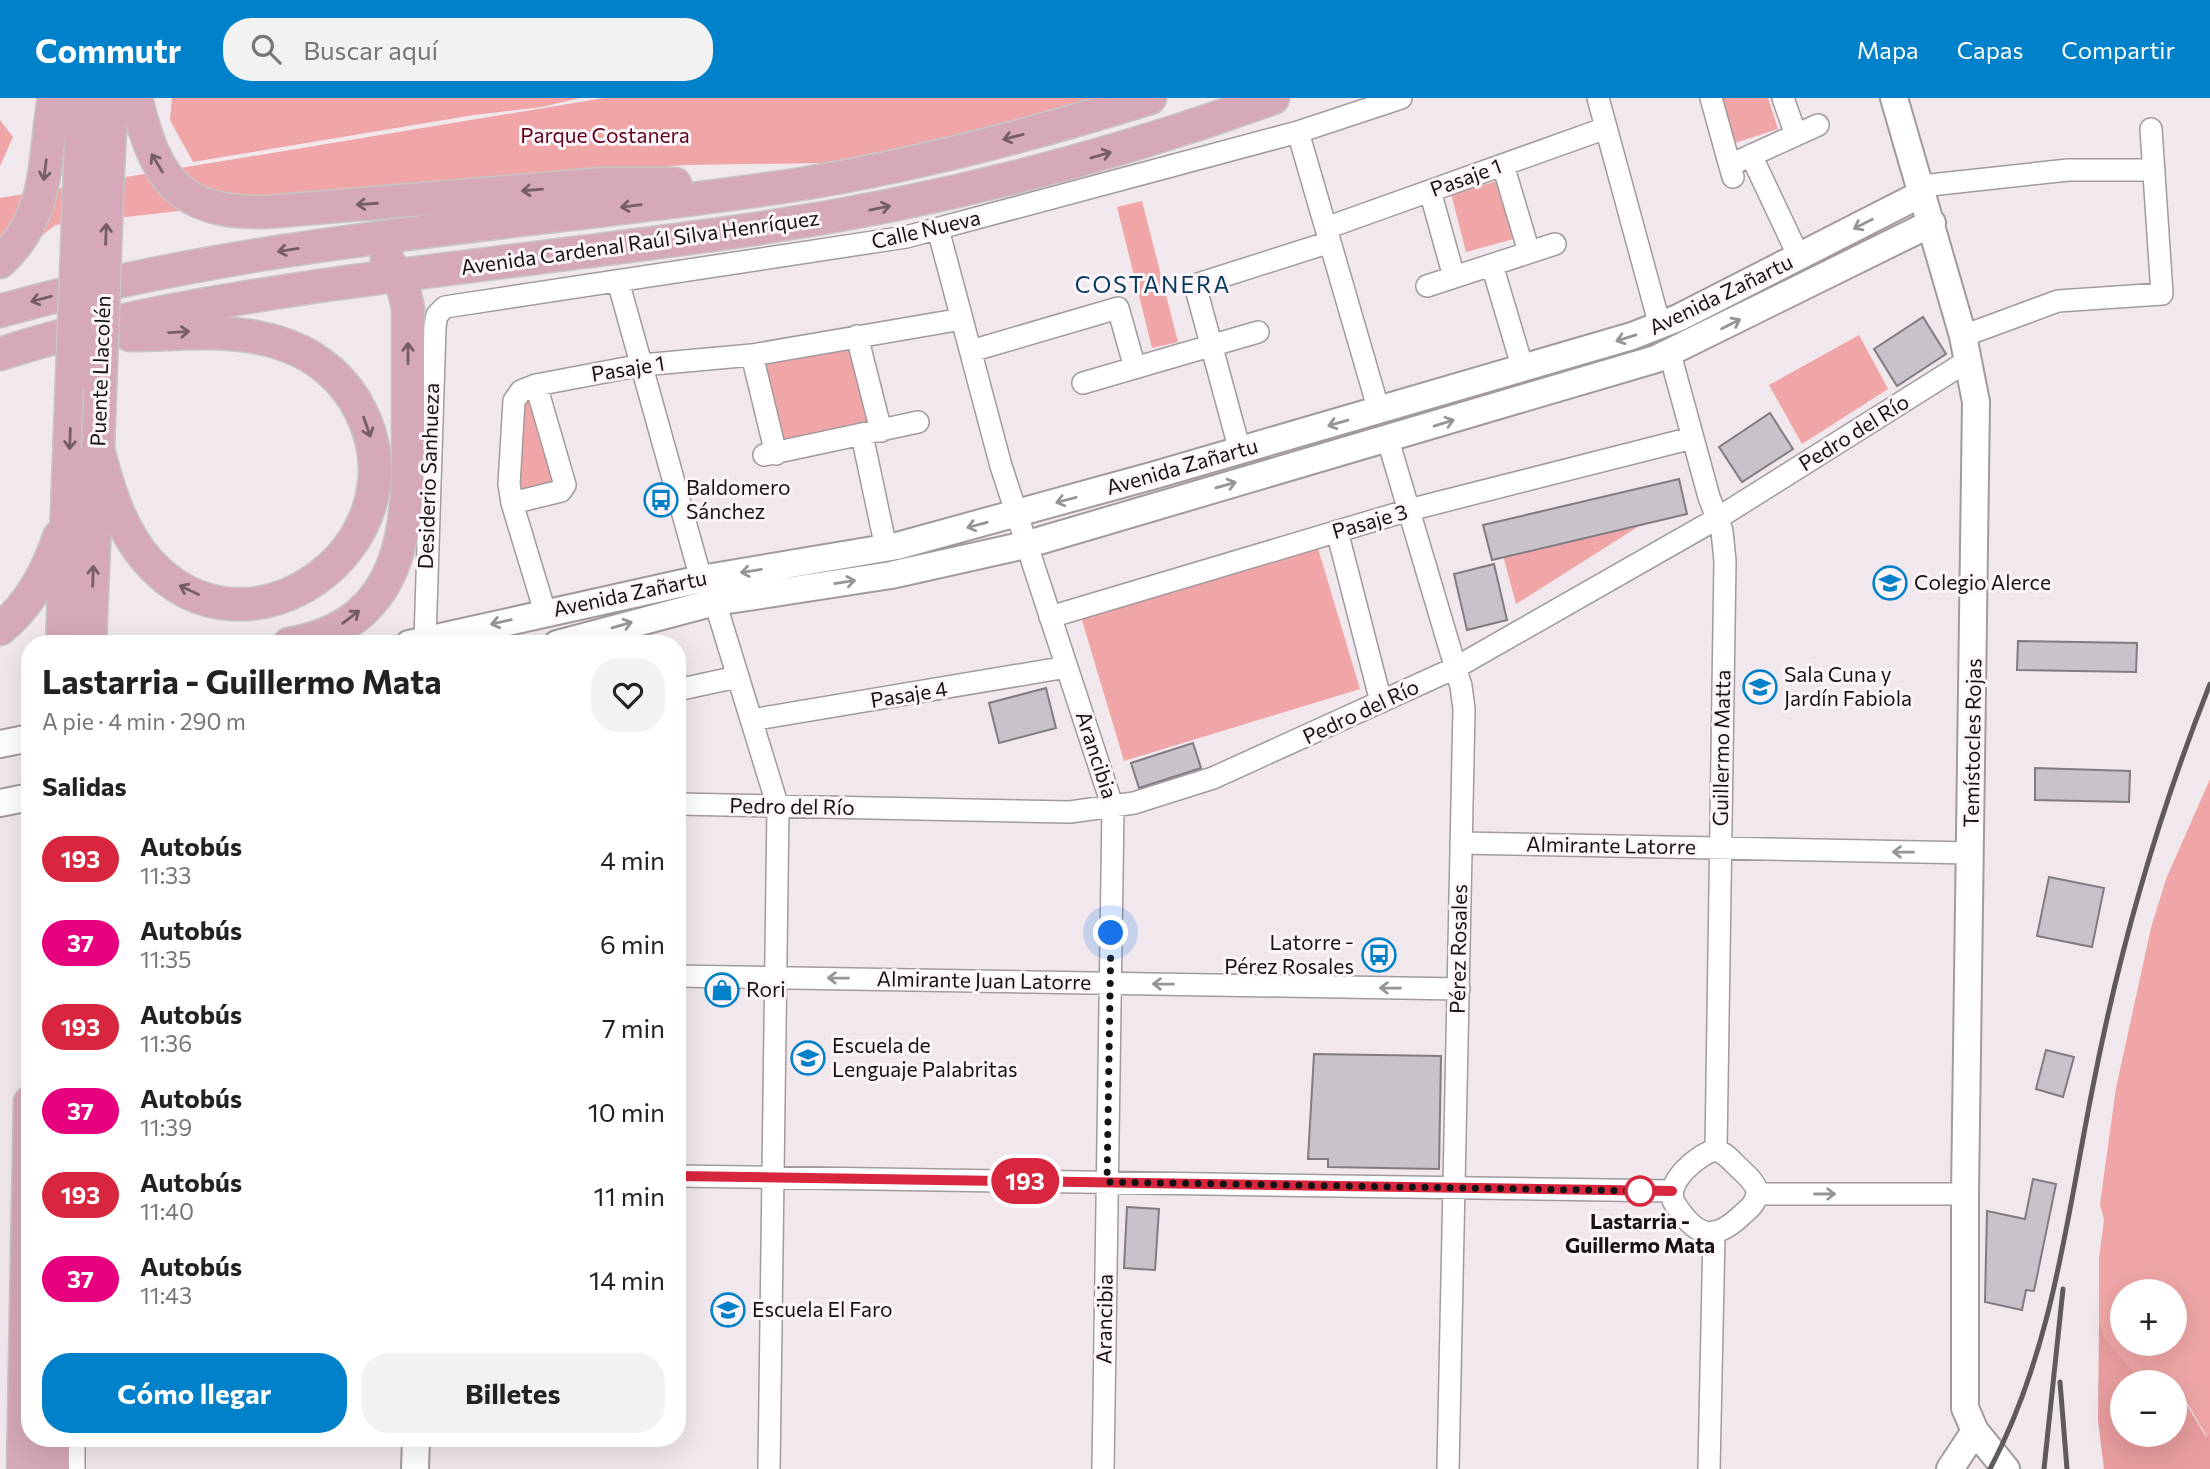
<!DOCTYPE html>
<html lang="es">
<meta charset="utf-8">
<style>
body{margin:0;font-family:Commissioner,sans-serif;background:#f2f2f2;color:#222;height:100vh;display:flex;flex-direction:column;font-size:26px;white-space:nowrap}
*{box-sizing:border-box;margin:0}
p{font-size:23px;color:#767676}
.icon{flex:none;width:38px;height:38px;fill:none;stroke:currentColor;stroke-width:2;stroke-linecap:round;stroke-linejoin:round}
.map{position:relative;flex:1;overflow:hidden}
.panel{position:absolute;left:21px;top:537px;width:665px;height:812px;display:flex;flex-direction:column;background:#fff;border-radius:28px;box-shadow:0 7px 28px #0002}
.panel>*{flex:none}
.badge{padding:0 14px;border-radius:23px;font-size:24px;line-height:46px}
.fabs{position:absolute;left:2110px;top:1181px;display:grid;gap:14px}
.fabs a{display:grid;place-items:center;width:77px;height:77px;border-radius:50%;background:#fff;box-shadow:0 7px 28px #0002;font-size:35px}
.you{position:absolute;width:35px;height:35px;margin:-18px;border:5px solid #fff;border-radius:50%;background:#1a73e8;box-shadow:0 0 0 10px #1a73e833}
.map>.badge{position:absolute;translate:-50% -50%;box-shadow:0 0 0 4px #fff}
h2{padding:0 21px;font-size:26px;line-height:63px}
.round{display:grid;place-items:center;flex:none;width:74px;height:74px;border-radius:28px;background:#f2f2f2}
.headline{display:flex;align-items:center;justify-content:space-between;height:119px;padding:0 21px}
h1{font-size:33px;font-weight:700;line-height:52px}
.primary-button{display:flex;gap:14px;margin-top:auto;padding:14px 21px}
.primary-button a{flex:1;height:80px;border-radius:28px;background:#0081c9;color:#fff;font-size:28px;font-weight:700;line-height:80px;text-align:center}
.primary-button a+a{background:#f2f2f2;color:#222}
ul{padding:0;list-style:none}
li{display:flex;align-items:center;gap:21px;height:84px;padding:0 21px}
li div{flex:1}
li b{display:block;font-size:26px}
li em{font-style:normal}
li .badge{min-width:77px;font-weight:700;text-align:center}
header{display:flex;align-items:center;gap:42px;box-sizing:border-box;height:98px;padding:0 35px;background:#0081c9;color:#fff}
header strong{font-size:33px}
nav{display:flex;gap:38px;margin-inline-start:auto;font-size:24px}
.search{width:490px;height:63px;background:#f2f2f2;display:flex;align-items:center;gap:18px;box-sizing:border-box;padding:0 24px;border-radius:28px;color:#767676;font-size:26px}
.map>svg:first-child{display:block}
.green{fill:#f0a6a6;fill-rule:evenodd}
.forest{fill:#e89c9d}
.building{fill:#c8c3ca;stroke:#817b82;stroke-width:2}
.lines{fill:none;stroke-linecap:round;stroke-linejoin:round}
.minor-casing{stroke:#a29a9e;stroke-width:24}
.tertiary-casing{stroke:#a29a9e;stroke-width:30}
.primary-casing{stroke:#c7c6c7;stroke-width:35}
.minor{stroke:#fff;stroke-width:21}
.tertiary{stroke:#fff;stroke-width:26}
.primary{stroke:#d5a9b7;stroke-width:32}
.rail{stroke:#5f5a5d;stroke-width:5}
.primary-bridge-casing{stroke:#c7c6c7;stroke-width:35;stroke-linecap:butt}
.primary-bridge{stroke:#d5a9b7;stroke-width:32}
.oneway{stroke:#765e66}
.oneway2{stroke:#969596}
.line-casing{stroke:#fff;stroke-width:16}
.line{stroke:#d7263d;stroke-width:10}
.walk{stroke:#161315;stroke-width:7;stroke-dasharray:0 12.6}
.stop-dot{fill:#fff;stroke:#d7263d;stroke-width:3.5}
.labels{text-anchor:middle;stroke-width:6;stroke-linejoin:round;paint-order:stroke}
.park-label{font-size:21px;fill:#600317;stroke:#fef5fb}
.street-label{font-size:21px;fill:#161315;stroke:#fef5fb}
.poi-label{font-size:21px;fill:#161315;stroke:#fef5fb;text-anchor:start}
.stop-label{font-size:21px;font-weight:bold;fill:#161315;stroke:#fef5fb}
.neighbourhood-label{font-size:23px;letter-spacing:2px;fill:#043a5d;stroke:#fef5fb}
</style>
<header>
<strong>Commutr</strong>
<div class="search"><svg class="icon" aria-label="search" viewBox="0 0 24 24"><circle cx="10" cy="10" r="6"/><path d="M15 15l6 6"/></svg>Buscar aquí</div>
<nav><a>Mapa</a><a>Capas</a><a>Compartir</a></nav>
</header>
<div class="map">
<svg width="2210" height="1371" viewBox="0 0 2210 1371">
<rect width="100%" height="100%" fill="#f1e8ed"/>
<path class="green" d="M172,0H580L542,9L474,17L193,64L170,22Z
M604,0H1097L988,31L826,65L684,67L508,85L219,122L179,113L55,127L21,155H0V100Z
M1720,0H1768L1778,31L1735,45Z
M0,22L13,39L0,68Z
M1501,82L1517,140L1466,154L1451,96Z
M1142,103L1178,244L1152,250L1117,109Z
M1859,237L1888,291L1802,346L1769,287Z
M857,238L881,333L776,356L752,257Z
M536,287L565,387L512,405V319Z
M1655,418L1516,506L1502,454Z
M1317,447L1360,591L1124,663L1081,519Z
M2210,681V1335L2207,1339L2175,1284H2143L2106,1241L2099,1223V1160L2104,1122L2100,1106L2116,990L2151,830L2166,781ZM2123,1194H2175V1246H2123Z"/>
<path class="forest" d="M2099,1223L2106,1241L2143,1284H2123V1337H2175V1287L2206,1339L2210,1335V1371H2104L2098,1323Z"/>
<path class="building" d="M1923,219L1946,256L1897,288L1874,251Z
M1770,315L1793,351L1742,384L1719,349Z
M1679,381L1687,416L1492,462L1483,427Z
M1494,466L1507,522L1467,532L1454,476Z
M2018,543L2137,545L2136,574L2017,572Z
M1046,590L1056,630L999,645L989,605Z
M1193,645L1201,670L1139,690L1131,665Z
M2035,670L2130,673L2129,704L2035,702Z
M2049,779L2104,790L2092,849L2037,838Z
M2046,952L2074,959L2063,999L2036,991Z
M1314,956L1441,958L1439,1071L1328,1069V1061H1308Z
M2033,1081L2056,1086L2034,1193L2026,1192L2022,1212L1985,1204L1987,1113L2025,1121Z
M1127,1109L1159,1111L1155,1172L1124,1170Z"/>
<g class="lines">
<defs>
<path id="minor" d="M1598,0L1660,228
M1711,0L1733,79
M1783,0L1796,37
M1298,34L1379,313
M1751,57L1799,159
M1503,67L1529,154
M1730,67L1818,27
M1921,88L2068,72H2154
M1430,93L1454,179
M1326,130L1606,30
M938,131L1001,368L1113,710L1103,1371
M1492,167L1523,271
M618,183L701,481
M1427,188L1555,146
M857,238L881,333
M1963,238L2058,203L2162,196L2151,31
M971,253L1118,210L1135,270
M1670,256L1709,399L1722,433L1725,463L1716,1052
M752,257L776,356
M1083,285L1258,234
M862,337L886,450
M1388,342L1461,588L1464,611L1448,1371
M1240,353L1195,187L1330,144
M764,357L918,324
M512,405L561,393L565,387L536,287
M1337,433L1381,604
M715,504L778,709L769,1371
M545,514L512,405L509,386L514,303L521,293L536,287L642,267L752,257L962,221
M1050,519L1409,412L1692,340
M425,542L435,229L437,217L445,209L906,139L1298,34L1401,0
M677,592L737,579
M751,622L1067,569
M677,706L1070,714L1134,705L1213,680L1455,570L1718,420L1969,262
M1461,745L1971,755
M677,878L1459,891
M1716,1052C1725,1055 1730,1061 1737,1068C1744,1075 1756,1084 1757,1094C1757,1104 1750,1110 1743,1116C1714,1144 1697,1140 1675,1106C1662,1086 1699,1055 1716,1052Z
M677,1078L1672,1093
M1757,1096H1965
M74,1371V1340
M1709,1371L1714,1136"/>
<path id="tertiary" d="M1894,0L1963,238L1976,304L1965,1096V1310L1975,1333L2006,1371
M409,546L701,481L897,448L1155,377L1632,238L1678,220L1923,95
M557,546L715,504L891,477L1025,447L1656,261L1932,125
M0,646L30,640
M0,705L30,699
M415,1371L416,1340
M1950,1371L1975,1333"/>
<path id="primary" d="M136,0C155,79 177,116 266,114L603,86H675
M80,71L83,0
M108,71L112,0
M0,164C51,117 43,63 54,0
M0,213C260,139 530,127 795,87C915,68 1035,36 1150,0
M0,256C104,222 211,204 319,188C460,168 601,153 741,133C923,107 1100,63 1273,0
M98,351C108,390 120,431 147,462C247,577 426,447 361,314C347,284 319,259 288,248C236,228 183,237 130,237
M0,531C30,507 47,475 59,439
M62,546L72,279
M90,546L97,373
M289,546C406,526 409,428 408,333C408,292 408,251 408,210L403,189L387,161
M23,1371L30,1004
M53,1371V1340"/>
</defs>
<use href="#minor" class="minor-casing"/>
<use href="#tertiary" class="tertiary-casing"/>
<use href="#primary" class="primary-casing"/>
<use href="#minor" class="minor"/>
<use href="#tertiary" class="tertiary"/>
<use href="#primary" class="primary"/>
<path class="rail" d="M2060,1284L2067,1371
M1990,1371C2053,1252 2067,1118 2093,988C2120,849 2158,717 2210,586
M2044,1371L2063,1191"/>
<defs>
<path id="primary-bridge" d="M72,279L80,71
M98,351L108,71"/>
</defs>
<use href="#primary-bridge" class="primary-bridge-casing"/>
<use href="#primary-bridge" class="primary-bridge"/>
</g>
<defs><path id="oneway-shaft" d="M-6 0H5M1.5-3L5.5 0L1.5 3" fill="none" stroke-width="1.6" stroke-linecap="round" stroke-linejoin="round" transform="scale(1.75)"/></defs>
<g class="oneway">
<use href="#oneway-shaft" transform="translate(1013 39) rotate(166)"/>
<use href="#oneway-shaft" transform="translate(1101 57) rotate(-16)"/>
<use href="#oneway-shaft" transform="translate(157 65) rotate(-121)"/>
<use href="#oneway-shaft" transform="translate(45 72) rotate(97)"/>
<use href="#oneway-shaft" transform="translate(532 92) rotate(175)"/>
<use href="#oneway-shaft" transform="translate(367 106) rotate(176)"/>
<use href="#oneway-shaft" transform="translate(631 108) rotate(173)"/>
<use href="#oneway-shaft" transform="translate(880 110) rotate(-12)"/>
<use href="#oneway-shaft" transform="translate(106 136) rotate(-88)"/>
<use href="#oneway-shaft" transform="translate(288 152) rotate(171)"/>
<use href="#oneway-shaft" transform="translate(41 201) rotate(165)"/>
<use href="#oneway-shaft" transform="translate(179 234) rotate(-3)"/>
<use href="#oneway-shaft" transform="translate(408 255) rotate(-90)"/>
<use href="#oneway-shaft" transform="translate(367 329) rotate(71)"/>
<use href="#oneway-shaft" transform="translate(70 341) rotate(92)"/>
<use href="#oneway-shaft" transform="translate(93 478) rotate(-88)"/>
<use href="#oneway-shaft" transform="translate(189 492) rotate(-155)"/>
<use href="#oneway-shaft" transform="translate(351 519) rotate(-37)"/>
</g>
<g class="oneway2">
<use href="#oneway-shaft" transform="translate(1863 126) rotate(153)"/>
<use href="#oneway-shaft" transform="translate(1731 226) rotate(-27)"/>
<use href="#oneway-shaft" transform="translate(1626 240) rotate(163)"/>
<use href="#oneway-shaft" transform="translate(1338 325) rotate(164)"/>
<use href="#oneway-shaft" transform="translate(1444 325) rotate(-17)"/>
<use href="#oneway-shaft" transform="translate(1226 387) rotate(-16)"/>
<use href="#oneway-shaft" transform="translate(1066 402) rotate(165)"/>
<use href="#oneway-shaft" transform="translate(977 427) rotate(165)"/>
<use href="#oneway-shaft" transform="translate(751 473) rotate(171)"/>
<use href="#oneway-shaft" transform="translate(845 484) rotate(-9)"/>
<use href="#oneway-shaft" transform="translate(501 524) rotate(167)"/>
<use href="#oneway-shaft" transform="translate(622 527) rotate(-16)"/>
<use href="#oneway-shaft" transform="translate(1903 754) rotate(-179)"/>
<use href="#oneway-shaft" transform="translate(838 880) rotate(-179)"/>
<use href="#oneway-shaft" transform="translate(1163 886) rotate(-179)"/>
<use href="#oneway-shaft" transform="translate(1390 890) rotate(-179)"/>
<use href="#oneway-shaft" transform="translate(1825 1096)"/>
</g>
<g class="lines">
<defs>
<path id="line" d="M677,1078L1672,1093"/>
</defs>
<use href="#line" class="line-casing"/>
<use href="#line" class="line"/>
<path class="walk" d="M1111,835L1107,1084L1645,1093H1640"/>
</g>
<defs>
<symbol id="bus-ring" viewBox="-11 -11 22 22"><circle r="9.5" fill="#fef5fb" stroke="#0081c9" stroke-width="1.5"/><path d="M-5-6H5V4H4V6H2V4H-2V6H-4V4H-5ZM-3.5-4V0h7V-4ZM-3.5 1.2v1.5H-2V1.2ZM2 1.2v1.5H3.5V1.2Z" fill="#0081c9"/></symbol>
<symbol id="school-ring" viewBox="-11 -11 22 22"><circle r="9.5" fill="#fef5fb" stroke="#0081c9" stroke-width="1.5"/><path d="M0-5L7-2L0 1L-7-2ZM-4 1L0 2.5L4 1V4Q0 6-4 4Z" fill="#0081c9"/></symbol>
<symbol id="shop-ring" viewBox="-11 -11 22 22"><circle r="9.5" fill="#fef5fb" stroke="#0081c9" stroke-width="1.5"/><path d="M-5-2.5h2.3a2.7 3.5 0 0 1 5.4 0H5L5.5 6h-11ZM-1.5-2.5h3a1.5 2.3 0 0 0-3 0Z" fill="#0081c9"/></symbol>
</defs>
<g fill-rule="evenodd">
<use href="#bus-ring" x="642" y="383" width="38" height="38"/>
<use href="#school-ring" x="1871" y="466" width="38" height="38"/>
<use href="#school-ring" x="1741" y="570" width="38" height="38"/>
<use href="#bus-ring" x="1360" y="838" width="38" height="38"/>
<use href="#shop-ring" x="703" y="873" width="38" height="38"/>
<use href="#school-ring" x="789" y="941" width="38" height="38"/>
<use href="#school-ring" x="709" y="1193" width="38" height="38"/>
</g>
<circle class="stop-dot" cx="1640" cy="1093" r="14"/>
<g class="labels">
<g class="park-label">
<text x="605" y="45">Parque Costanera</text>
</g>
<g class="street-label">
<text transform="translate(1466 80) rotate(-20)" y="7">Pasaje 1</text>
<text transform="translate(926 132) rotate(-13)" y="7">Calle Nueva</text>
<text transform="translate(640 145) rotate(-8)" y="7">Avenida Cardenal Raúl Silva Henríquez</text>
<text transform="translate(1721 197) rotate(-26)" y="7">Avenida Zañartu</text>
<text transform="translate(628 271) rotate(-9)" y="7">Pasaje 1</text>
<text transform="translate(101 273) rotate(-88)" y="7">Puente Llacolén</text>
<text transform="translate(1854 335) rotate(-32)" y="7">Pedro del Río</text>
<text transform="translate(1182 369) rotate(-16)" y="7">Avenida Zañartu</text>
<text transform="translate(429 378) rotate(-88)" y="7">Desiderio Sanhueza</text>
<text transform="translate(1370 424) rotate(-16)" y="7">Pasaje 3</text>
<text transform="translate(630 496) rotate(-12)" y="7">Avenida Zañartu</text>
<text transform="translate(909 597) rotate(-9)" y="7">Pasaje 4</text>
<text transform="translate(1361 614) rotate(-25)" y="7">Pedro del Río</text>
<text transform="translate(1973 645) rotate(-89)" y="7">Temístocles Rojas</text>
<text transform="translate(1722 650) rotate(-89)" y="7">Guillermo Matta</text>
<text transform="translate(1096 657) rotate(72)" y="7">Arancibia</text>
<text transform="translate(792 709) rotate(1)" y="7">Pedro del Río</text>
<text transform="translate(1611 748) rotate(1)" y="7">Almirante Latorre</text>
<text transform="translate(1459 851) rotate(-89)" y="7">Pérez Rosales</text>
<text transform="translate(984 883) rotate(1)" y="7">Almirante Juan Latorre</text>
<text transform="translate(1105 1221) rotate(-89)" y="7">Arancibia</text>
</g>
<g class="poi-label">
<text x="686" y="397">Baldomero<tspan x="686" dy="24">Sánchez</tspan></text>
<text x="1914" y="492">Colegio Alerce</text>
<text x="1784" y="584">Sala Cuna y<tspan x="1784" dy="24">Jardín Fabiola</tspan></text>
<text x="1354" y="852" text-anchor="end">Latorre -<tspan x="1354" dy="24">Pérez Rosales</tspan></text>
<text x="746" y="899">Rori</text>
<text x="832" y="955">Escuela de<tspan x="832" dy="24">Lenguaje Palabritas</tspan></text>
<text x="752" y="1219">Escuela El Faro</text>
</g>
<g class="stop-label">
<text x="1640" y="1131">Lastarria -<tspan x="1640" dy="24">Guillermo Mata</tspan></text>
</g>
<g class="neighbourhood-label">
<text x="1153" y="195">COSTANERA</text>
</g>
</g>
</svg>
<div class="fabs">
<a>+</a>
<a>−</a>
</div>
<div class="you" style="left:1111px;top:835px"></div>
<b class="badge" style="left:1025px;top:1083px;background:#d7263d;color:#fff">193</b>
<section class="panel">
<div class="headline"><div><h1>Lastarria - Guillermo Mata</h1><p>A pie · 4 min · 290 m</p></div><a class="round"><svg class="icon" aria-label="heart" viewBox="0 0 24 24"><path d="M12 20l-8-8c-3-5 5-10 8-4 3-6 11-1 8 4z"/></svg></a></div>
<h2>Salidas</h2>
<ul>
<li><span class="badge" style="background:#d7263d;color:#fff">193</span><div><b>Autobús</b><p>11:33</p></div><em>4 min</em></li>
<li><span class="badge" style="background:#e6007e;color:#fff">37</span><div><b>Autobús</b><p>11:35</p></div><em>6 min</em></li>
<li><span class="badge" style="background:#d7263d;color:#fff">193</span><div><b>Autobús</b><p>11:36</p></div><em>7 min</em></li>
<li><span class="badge" style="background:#e6007e;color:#fff">37</span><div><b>Autobús</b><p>11:39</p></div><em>10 min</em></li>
<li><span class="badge" style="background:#d7263d;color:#fff">193</span><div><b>Autobús</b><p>11:40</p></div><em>11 min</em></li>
<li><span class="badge" style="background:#e6007e;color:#fff">37</span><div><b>Autobús</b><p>11:43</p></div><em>14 min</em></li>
</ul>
<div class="primary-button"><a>Cómo llegar</a><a>Billetes</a></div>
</section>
</div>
